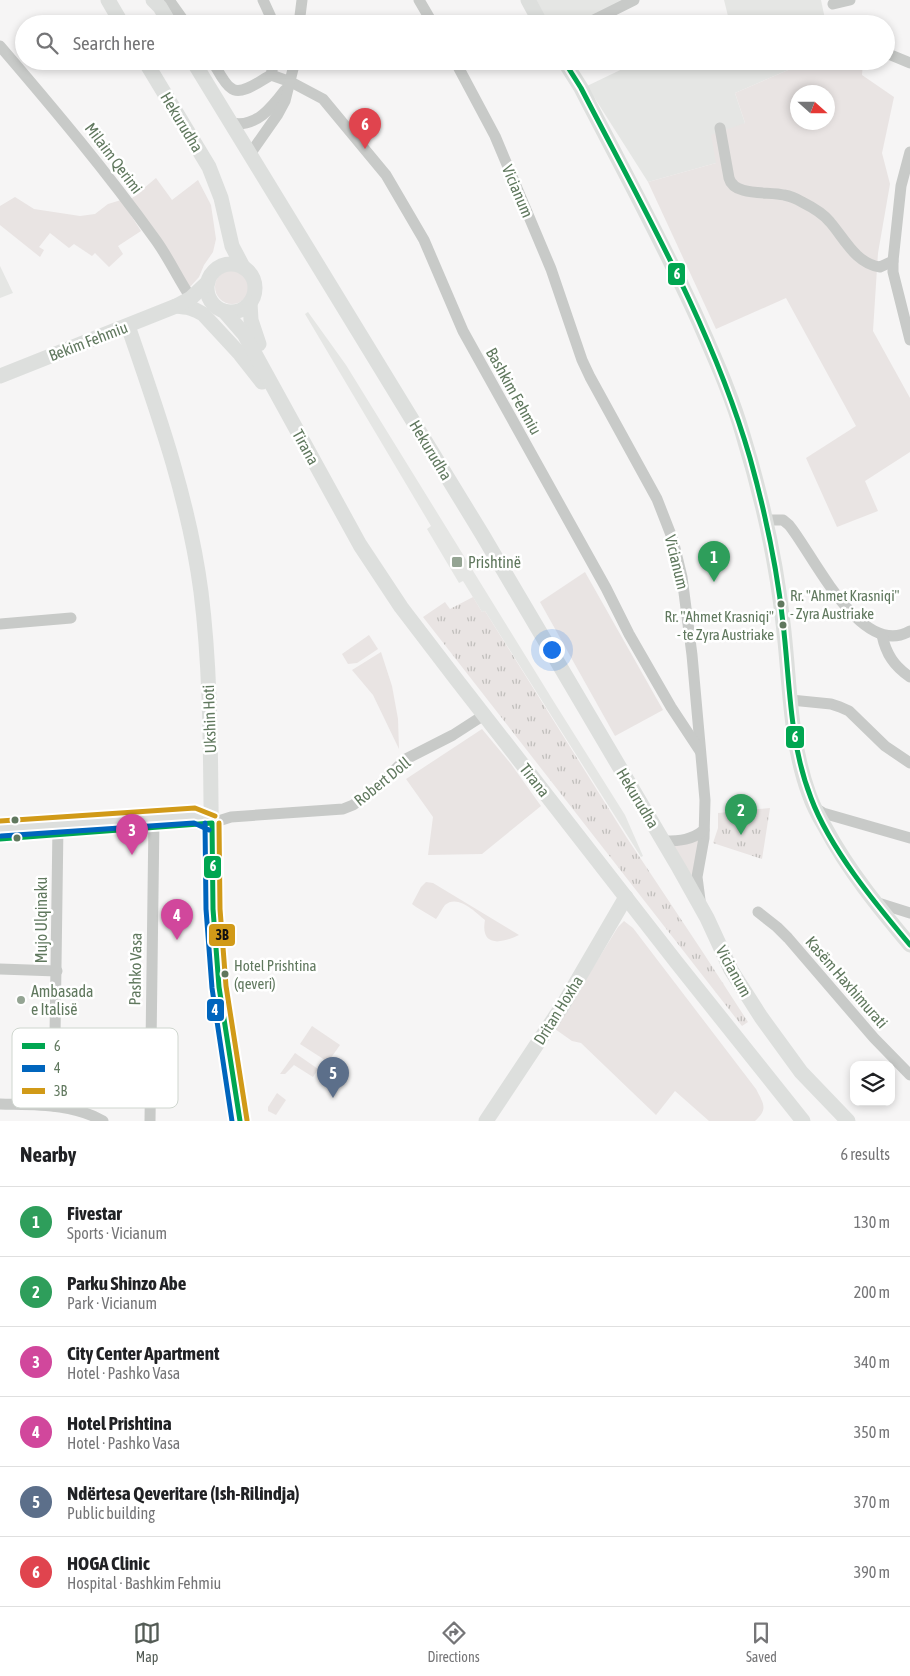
<!DOCTYPE html>
<html lang="en">
<head>
<meta charset="utf-8">
<style>
	:root { --surface:#fff; --page:#f6f6f6; --text:#202124; --muted:#757577; --line:#e0e0e0; --accent:#545c56 }
	body { margin:0; font-family:"Asap Condensed",sans-serif; background:var(--page); color:var(--text) }
	.controls { position:absolute; right:15px; bottom:15px; display:grid; overflow:hidden; border-radius:10px; box-shadow:0 2px 8px #0003 }
	.controls button { width:45px; height:45px; display:grid; place-items:center; padding:0; border:0; border-bottom:1px solid var(--line); background:var(--surface); color:var(--text); font:25px sans-serif }
	.compass { position:absolute; left:790px; top:85px; width:45px; height:45px; border-radius:50%; background:var(--surface); box-shadow:0 2px 8px #0003; rotate:111deg }
	.you { position:absolute; left:551px; top:649px; width:18px; height:18px; margin:-12px; border:4px solid #fff; border-radius:50%; background:#1a73e8; box-shadow:0 0 0 8px #1a73e833 }
	.badge { display:grid; place-items:center; width:32px; height:32px; border-radius:50%; background:var(--accent); color:#fff; font-size:16px; font-weight:700 }
	.pin { position:absolute; translate:-50% -41px; filter:drop-shadow(0 1px 2px #0008) }
	.pin::after { content:''; position:absolute; top:26px; width:18px; height:15px; background:inherit; clip-path:polygon(0 0,100% 0,50% 100%) }
	.list { margin:0; padding:0; list-style:none }
	h2 { display:flex; justify-content:space-between; align-items:center; height:65px; margin:0; padding:0 20px; font-size:21px }
	h2 small { font-size:16px; font-weight:400; color:var(--muted) }
	.list li { display:grid; grid-template-columns:32px 1fr auto; gap:15px; align-items:center; box-sizing:border-box; height:70px; padding:0 20px; border-top:1px solid var(--line) }
	.list b { display:block; font-size:19px; white-space:nowrap }
	.list p { margin:0; font-size:16px; white-space:nowrap; color:var(--muted) }
	.list em { font-size:16px; font-style:normal; color:var(--muted) }
	.icon { flex:none; width:28px; height:28px; fill:none; stroke:currentColor; stroke-width:2; stroke-linecap:round; stroke-linejoin:round }
	.map { position:relative; flex:none; width:910px; height:1121px; overflow:hidden }
	.search { position:absolute; background:var(--surface); box-shadow:0 2px 8px #0003; left:15px; right:15px; top:15px; height:55px; display:flex; align-items:center; gap:12px; box-sizing:border-box; padding:0 18px; border-radius:28px; color:var(--muted); font-size:19px }
	.sheet { height:485px; background:var(--surface) }
	nav { display:flex; justify-content:space-around; align-items:center; box-sizing:border-box; height:70px; border-top:1px solid var(--line); background:var(--surface); font-size:14px; color:var(--muted) }
	nav a { display:grid; justify-items:center; gap:2px }
	nav .on { color:var(--accent) }
	.map>svg:first-child { display:block }
</style>
</head>
<body>
<div class="map">
<svg width="910" height="1121" viewBox="0 0 910 1121">
	<defs>
		<pattern id="park-tufts" width="24" height="20" patternUnits="userSpaceOnUse" patternTransform="scale(1.25)"><rect width="24" height="20" fill="#e9e4e3"/><path d="M3 7l-1-3M5 7V3M7 7l1-3M15 17l-1-3M17 17v-4M19 17l1-3" fill="none" stroke="#c0bebb"/></pattern>
	</defs>
	<rect width="100%" height="100%" fill="#f6f5f5"/>
	<g fill="#e5e6e4">
		<path d="M528 0H626L580 24H541Z"/>
		<path d="M724 0H821L826 24H730Z"/>
		<path d="M639 61H809L735 93 745 123 716 163 648 182 587 86Z"/>
		<path d="M0 266 13 293 0 298Z"/>
		<path d="M308 312 346 365 554 702 625 815 643 856 641 857 485 611 482 612 463 581 459 583 427 529 431 526 305 314Z"/>
	</g>
	<g fill="#e9e4e3" fill-rule="evenodd">
		<path d="M809 61H863L862 75 894 97 882 153 890 184 878 253 873 331 910 398V452L865 481 878 511 837 527 806 458 856 426 786 298 716 329 648 182 716 163 711 135 745 123 735 93ZM798 92H828V122H798Z"/>
		<path d="M156 178 172 200 198 180 211 205 216 239 213 252 204 265 199 277 189 288 131 199Z"/>
		<path d="M15 197 34 209 80 216 95 214 108 204 121 200 141 231 118 246 123 254 109 267 95 253 92 256 74 244 69 248 50 233 39 247 44 250 40 257 0 225V206Z"/>
		<circle cx="232" cy="287" r="17"/>
		<path d="M585 572 663 710 615 736 540 602Z"/>
		<path d="M369 635 378 649 357 663 348 664 342 654Z"/>
		<path d="M381 652 392 686 398 719 399 749 373 695 352 670Z"/>
		<path d="M482 729 511 764 541 806 482 854 428 855 433 817 406 779Z"/>
		<path d="M699 840 693 888 673 844Z"/>
		<path d="M426 882 433 883 519 935C501 944 480 947 485 920 475 912 458 894 445 905 442 909 439 915 436 919L416 907 412 904 421 887Z"/>
		<path d="M624 921 633 928 756 1089C763 1103 769 1109 755 1121H709L675 1091 656 1115 581 1043 572 1041 555 1029 618 927Z"/>
		<path d="M312 1026 340 1045 328 1062 300 1044Z"/>
		<path d="M295 1053 318 1069 313 1077 294 1065 285 1074H280Z"/>
		<path d="M277 1093 286 1100 276 1115 268 1111V1107Z"/>
	</g>
	<g fill="url(#park-tufts)">
		<path d="M473 597 482 612 485 611 627 838 704 954 748 1022 742 1026 423 617 445 602 450 609Z"/>
		<path d="M770 808 762 859 713 843 718 828V813Z"/>
	</g>
	<g fill="none" stroke-linecap="round" stroke-linejoin="round">
		<g stroke="#c8cac8" stroke-width="11">
			<path d="M169 0 186 24"/>
			<path d="M263 0 274 24"/>
			<path d="M419 0 433 24"/>
			<path d="M833 4 850 0"/>
			<path d="M299 24 302 0"/>
			<path d="M586 24 634 0"/>
			<path d="M0 46C54 109 107 172 155 239 169 258 178 279 191 298"/>
			<path d="M886 53 910 63"/>
			<path d="M212 61C217 68 224 84 231 88 241 97 261 80 271 75L274 61"/>
			<path d="M455 61 495 136 551 269 582 360 590 377 657 499 673 540 682 577 692 655 705 800 704 838 697 877 700 900"/>
			<path d="M271 75 291 82 323 99 386 175 424 240 463 331 606 588 629 634 671 707 700 751"/>
			<path d="M232 123C256 128 272 107 285 90"/>
			<path d="M720 128 729 178C734 197 769 191 784 195 790 196 797 199 802 202 812 207 823 213 830 222 844 238 856 264 880 267L893 261"/>
			<path d="M910 152 901 186 893 261V272L910 340"/>
			<path d="M250 154 278 114 285 101 295 61"/>
			<path d="M766 520H783L789 525C813 554 861 660 910 631"/>
			<path d="M0 624 71 618"/>
			<path d="M882 635C886 654 894 666 910 677"/>
			<path d="M791 700 831 704 840 707 849 711 885 746 910 763"/>
			<path d="M815 808 823 813 910 838"/>
			<path d="M212 823 231 817 343 809 353 805 372 792 406 759 453 735 484 715"/>
			<path d="M664 841C680 841 692 840 704 830"/>
			<path d="M875 902 910 913"/>
			<path d="M758 912 777 927 788 938 874 1038 910 1075"/>
			<path d="M0 969 57 971"/>
			<path d="M0 1104C35 1105 72 1103 103 1121"/>
			<path d="M54 1106 58 825"/>
			<path d="M150 1121 154 818"/>
		</g>
		<g stroke="#dddfdd" stroke-width="15">
			<path d="M108 0 122 24"/>
			<path d="M153 0 160 7 170 24"/>
			<path d="M528 0 541 24"/>
			<path d="M145 61 209 167 221 198 232 246 243 267"/>
			<path d="M193 61 482 534 679 868 707 918 731 970 761 1017 801 1072 848 1121"/>
			<path d="M564 61 581 88C621 166 663 242 699 322 715 359 732 396 743 435 762 497 776 559 783 623 790 679 789 740 809 794 813 806 819 817 825 827 848 870 879 908 910 945"/>
			<circle cx="231" cy="288" r="24"/>
			<path d="M250 303 251 320 259 344"/>
			<path d="M176 306C187 307 194 308 203 314L240 354 262 382"/>
			<path d="M224 311 244 334 360 545 401 607 456 679 677 963 803 1121"/>
			<path d="M128 326C158 413 189 500 201 592 214 696 209 803 213 908 216 979 227 1051 240 1121"/>
			<path d="M0 376 176 306 191 298 208 282"/>
			<path d="M0 829 196 815 212 823"/>
			<path d="M486 1121 563 1005 626 897"/>
		</g>
		<defs>
			<g id="bus-1">
				<path d="M564 61 581 88C643 208 712 327 750 458 765 512 777 567 783 623 790 682 789 742 811 798 830 849 875 903 910 945"/>
				<path d="M0 839 212 823 213 909 219 987 240 1121"/>
			</g>
			<g id="bus-2">
				<path d="M205 823 206 909 212 988 232 1121"/>
				<path d="M1 836 194 823 209 830"/>
			</g>
			<g id="bus-3">
				<path d="M0 821 195 808 215 816"/>
				<path d="M219 823 220 909 226 986 247 1120"/>
			</g>
		</defs>
		<use href="#bus-1" stroke="#fff" stroke-width="9"/>
		<use href="#bus-2" stroke="#fff" stroke-width="9"/>
		<use href="#bus-3" stroke="#fff" stroke-width="9"/>
		<use href="#bus-1" stroke="#00a651" stroke-width="5"/>
		<use href="#bus-2" stroke="#0065bd" stroke-width="5"/>
		<use href="#bus-3" stroke="#d19a18" stroke-width="5"/>
	</g>
	<g fill="#94a493" stroke="#fff" stroke-width="2">
		<rect x="451" y="556" width="12" height="12" rx="2.5"/>
		<circle cx="21" cy="1000" r="5"/>
	</g>
	<g fill="#60785e" stroke="#fff" stroke-width="2">
		<circle cx="781" cy="604" r="4.5"/>
		<circle cx="783" cy="625" r="4.5"/>
		<circle cx="15" cy="820" r="4.5"/>
		<circle cx="17" cy="838" r="4.5"/>
		<circle cx="225" cy="974" r="4.5"/>
	</g>
	<g text-anchor="middle" dominant-baseline="central" stroke-width="5" stroke-linejoin="round" paint-order="stroke">
		<g font-size="15" fill="#60785e" stroke="#fff" text-anchor="start">
			<text x="790" y="595">Rr. "Ahmet Krasniqi"<tspan x="790" dy="18">- Zyra Austriake</tspan></text>
			<text x="774" y="616" text-anchor="end">Rr. "Ahmet Krasniqi"<tspan x="774" dy="18">- te Zyra Austriake</tspan></text>
			<text x="234" y="965">Hotel Prishtina<tspan x="234" dy="18">(qeveri)</tspan></text>
		</g>
		<g font-size="16" fill="#60785e" stroke="#fff">
			<text transform="translate(182 122) rotate(59)">Hekurudha</text>
			<text transform="translate(114 158) rotate(53)">Milaim Qerimi</text>
			<text transform="translate(518 191) rotate(67)">Vicianum</text>
			<text transform="translate(88 341) rotate(-21)">Bekim Fehmiu</text>
			<text transform="translate(514 391) rotate(61)">Bashkim Fehmiu</text>
			<text transform="translate(306 447) rotate(61)">Tirana</text>
			<text transform="translate(431 450) rotate(59)">Hekurudha</text>
			<text transform="translate(677 562) rotate(76)">Vicianum</text>
			<text transform="translate(209 719) rotate(-92)">Ukshin Hoti</text>
			<text transform="translate(535 780) rotate(52)">Tirana</text>
			<text transform="translate(382 781) rotate(-39)">Robert Doll</text>
			<text transform="translate(638 798) rotate(59)">Hekurudha</text>
			<text transform="translate(41 920) rotate(-90)">Mujo Ulqinaku</text>
			<text transform="translate(135 969) rotate(-89)">Pashko Vasa</text>
			<text transform="translate(734 971) rotate(61)">Vicianum</text>
			<text transform="translate(847 982) rotate(49)">Kasëm Haxhimurati</text>
			<text transform="translate(558 1010) rotate(-58)">Dritan Hoxha</text>
		</g>
		<g font-size="16" fill="#60785e" stroke="#fff" text-anchor="start">
			<text x="468" y="562">Prishtinë</text>
			<text x="31" y="991">Ambasada<tspan x="31" dy="18">e Italisë</tspan></text>
		</g>
	</g>
	<rect x="12" y="1028" width="166" height="80" rx="8" fill="#fff" stroke="#cfd6cf" stroke-width="1"/>
	<rect x="22" y="1043" width="23" height="6" fill="#00a651"/>
	<rect x="22" y="1065" width="23" height="7" fill="#0065bd"/>
	<rect x="22" y="1088" width="23" height="6" fill="#d19a18"/>
	<g font-size="14" fill="#60785e">
		<text x="54" y="1051">6</text>
		<text x="54" y="1073">4</text>
		<text x="54" y="1096">3B</text>
	</g>
	<g stroke="#fff" stroke-width="2">
		<rect x="667" y="262" width="19" height="24" rx="5" fill="#00a651"/>
		<rect x="785" y="725" width="20" height="24" rx="5" fill="#00a651"/>
		<rect x="203" y="855" width="19" height="24" rx="5" fill="#00a651"/>
		<rect x="208" y="923" width="28" height="24" rx="5" fill="#d19a18"/>
		<rect x="206" y="998" width="19" height="24" rx="5" fill="#0065bd"/>
	</g>
	<g font-size="14" text-anchor="middle" font-weight="bold" fill="#fff">
		<text x="677" y="279">6</text>
		<text x="795" y="742">6</text>
		<text x="213" y="871">6</text>
		<text x="215" y="1015">4</text>
	</g>
	<g font-size="14" text-anchor="middle" font-weight="bold" fill="#111">
		<text x="222" y="940">3B</text>
	</g>
</svg>
<div class="controls">
<button><svg class="icon" aria-label="layers" viewBox="0 0 24 24"><path d="M12 4l9 5-9 5-9-5zM3 14l9 5 9-5"/></svg></button>
</div>
<svg class="compass" viewBox="-18 -18 36 36"><path d="M0-13l5 13h-10z" fill="#e53935"/><path d="M0 13l5-13h-10z" fill="#757577"/></svg>
<div class="you"></div>
<div class="pin badge" style="left:714px;top:582px;background:#2e9e5b">1</div>
<div class="pin badge" style="left:741px;top:835px;background:#2e9e5b">2</div>
<div class="pin badge" style="left:132px;top:855px;background:#d1479c">3</div>
<div class="pin badge" style="left:177px;top:940px;background:#d1479c">4</div>
<div class="pin badge" style="left:333px;top:1098px;background:#5c6f8a">5</div>
<div class="pin badge" style="left:365px;top:149px;background:#e0444e">6</div>
<div class="search"><svg class="icon" aria-label="search" viewBox="0 0 24 24"><circle cx="10" cy="10" r="6"/><path d="M15 15l6 6"/></svg>Search here</div>
</div>
<section class="sheet">
<h2>Nearby<small>6 results</small></h2>
<ul class="list">
<li><span class="badge" style="background:#2e9e5b">1</span><div><b>Fivestar</b><p>Sports · Vicianum</p></div><em>130 m</em></li>
<li><span class="badge" style="background:#2e9e5b">2</span><div><b>Parku Shinzo Abe</b><p>Park · Vicianum</p></div><em>200 m</em></li>
<li><span class="badge" style="background:#d1479c">3</span><div><b>City Center Apartment</b><p>Hotel · Pashko Vasa</p></div><em>340 m</em></li>
<li><span class="badge" style="background:#d1479c">4</span><div><b>Hotel Prishtina</b><p>Hotel · Pashko Vasa</p></div><em>350 m</em></li>
<li><span class="badge" style="background:#5c6f8a">5</span><div><b>Ndërtesa Qeveritare (Ish-Rilindja)</b><p>Public building</p></div><em>370 m</em></li>
<li><span class="badge" style="background:#e0444e">6</span><div><b>HOGA Clinic</b><p>Hospital · Bashkim Fehmiu</p></div><em>390 m</em></li>
</ul>
</section>
<nav>
<a class="on"><svg class="icon" aria-label="map" viewBox="0 0 24 24"><path d="M3 6l6-2 6 2 6-2v14l-6 2-6-2-6 2zM9 4v14M15 6v14"/></svg>Map</a>
<a><svg class="icon" aria-label="directions" viewBox="0 0 24 24"><path d="M12 3l9 9-9 9-9-9zM9 14v-3h6M13 9l2 2-2 2"/></svg>Directions</a>
<a><svg class="icon" aria-label="saved" viewBox="0 0 24 24"><path d="M7 4h10v16l-5-4-5 4z"/></svg>Saved</a>
</nav>
</body>
</html>
